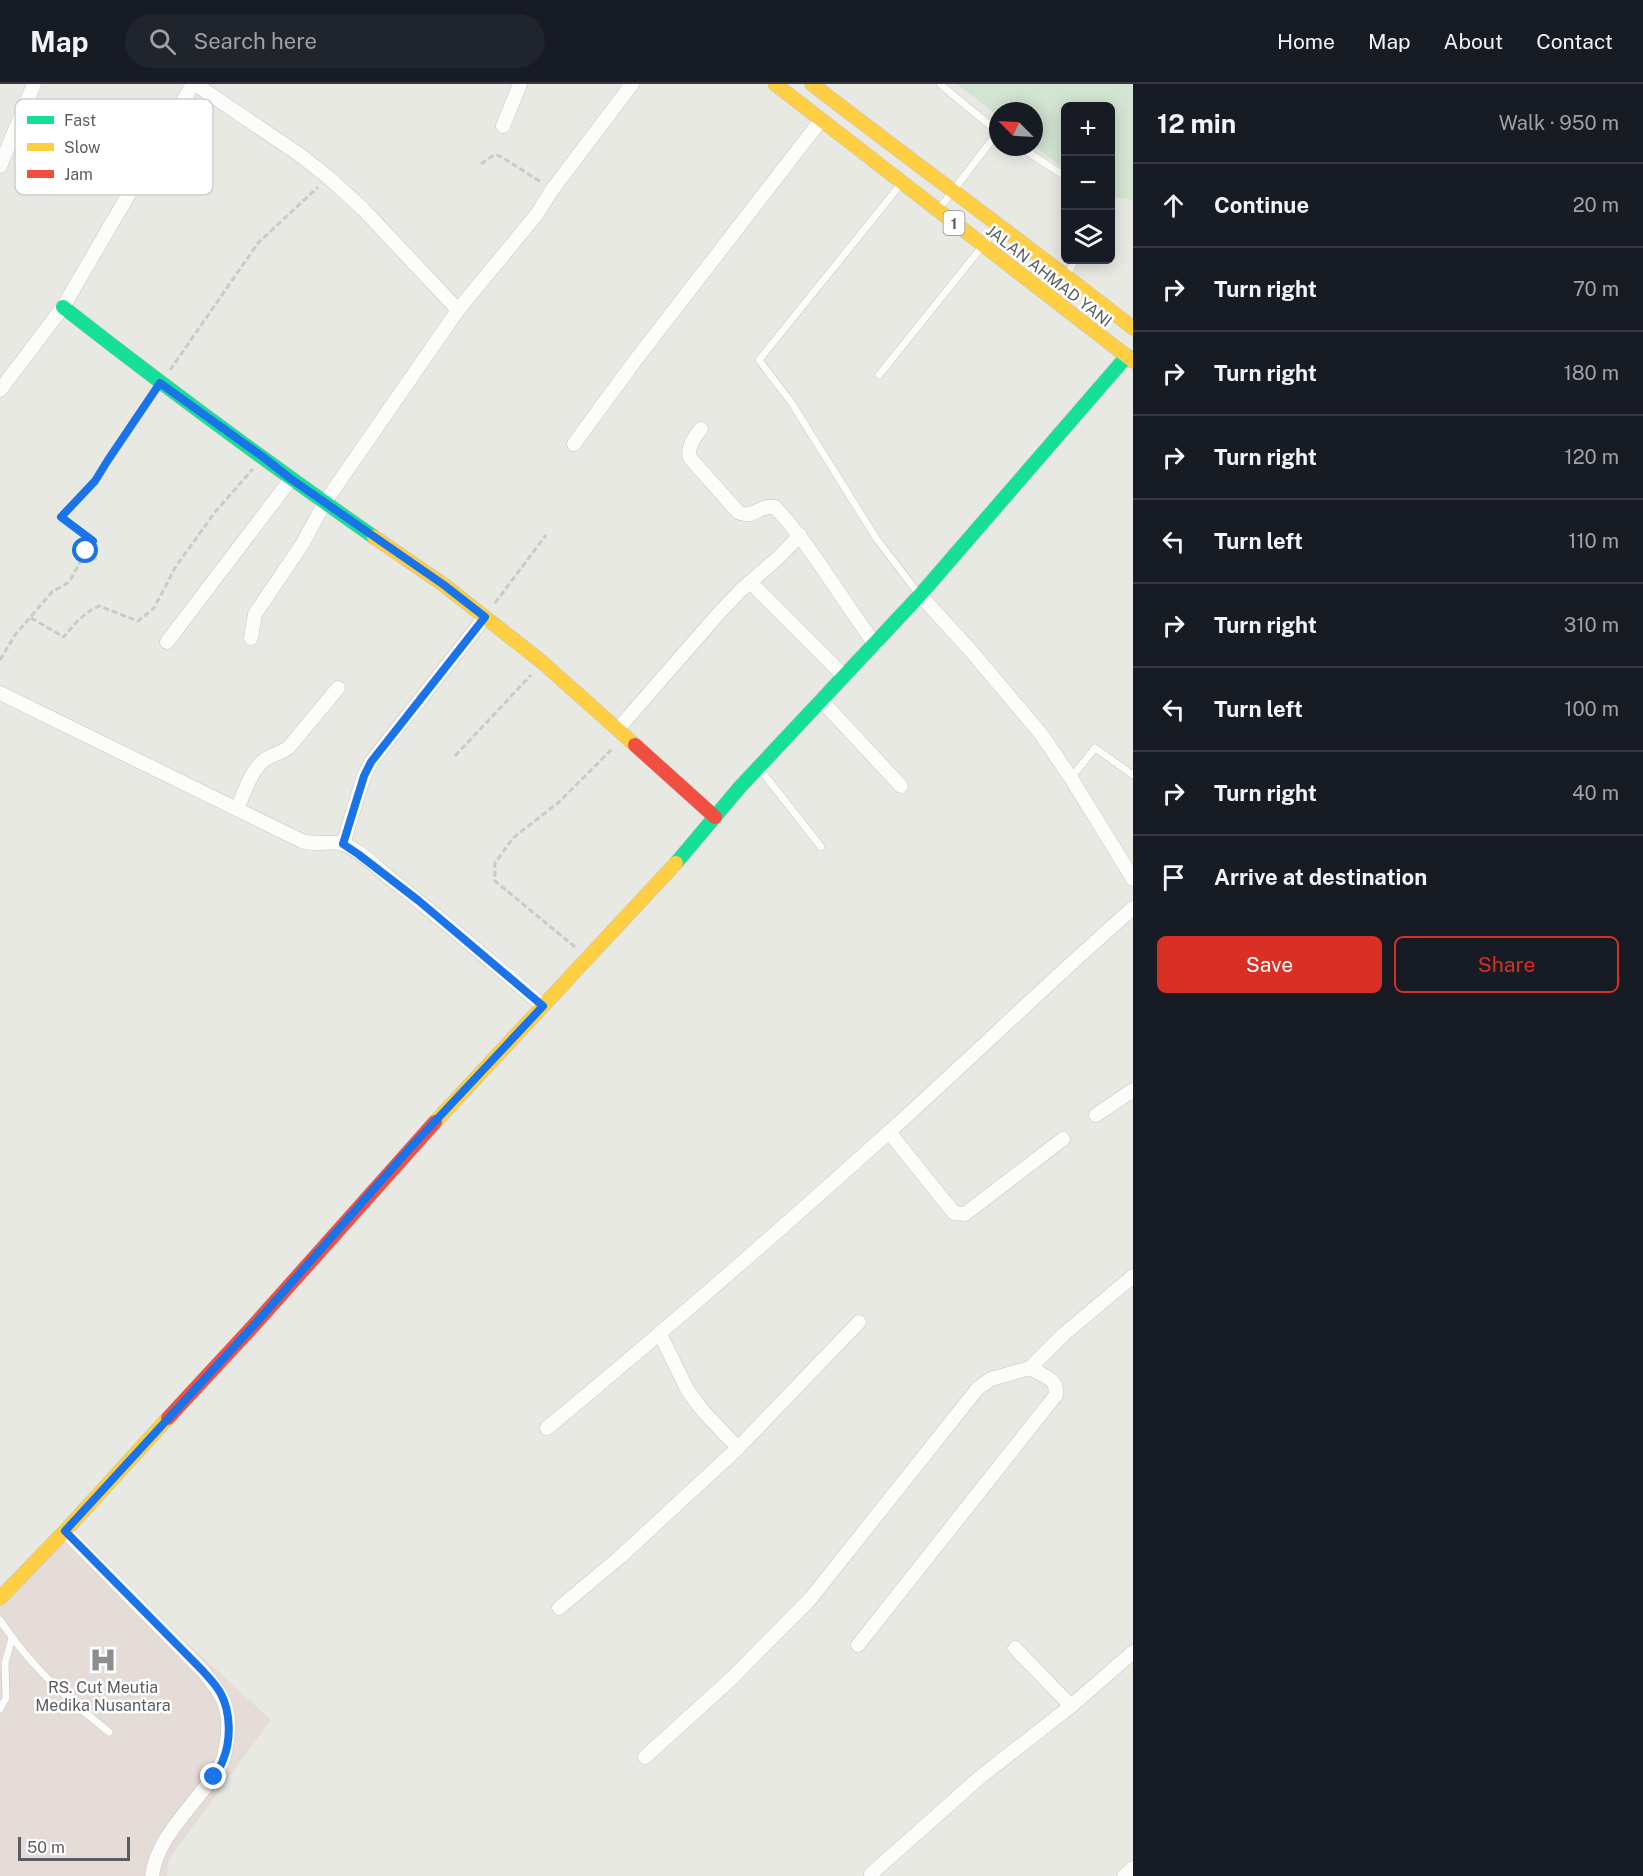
<!DOCTYPE html>
<html lang="en">
<head>
<meta charset="utf-8">
<style>
	:root { --surface:#171b24; --page:#20242c; --text:#f1f3f6; --muted:#9ea1a6; --line:#363941; --accent:#d93025 }
	body { margin:0; font-family:"Public Sans",sans-serif; background:var(--page); color:var(--text) }
	.controls { position:absolute; right:18px; top:18px; display:grid; overflow:hidden; border-radius:9px; box-shadow:0 3px 15px #0003 }
	.controls button { width:54px; height:54px; display:grid; place-items:center; padding:0; border:0; border-bottom:2px solid var(--line); background:var(--surface); color:var(--text); font:30px sans-serif }
	.compass { position:absolute; left:989px; top:18px; width:54px; height:54px; border-radius:50%; background:var(--surface); box-shadow:0 3px 15px #0003; rotate:294deg }
	.scale { position:absolute; left:18px; bottom:15px; width:112px; box-sizing:border-box; padding-left:6px; border:3px solid #5a5d61; border-top:0; font-size:16px; line-height:21px; white-space:nowrap; color:#5a5d61; -webkit-text-stroke:4px #fff; paint-order:stroke }
	.stop { position:absolute; width:18px; height:18px; margin:-14px; border:4px solid #1a73e8; border-radius:50%; background:#fff }
	.stop.end { background:#1a73e8; border-color:#fff; box-shadow:0 2px 6px #0008 }
	.list { margin:0; padding:0; list-style:none }
	h2 { display:flex; justify-content:space-between; align-items:center; height:78px; margin:0; padding:0 24px; font-size:26px }
	h2 small { font-size:20px; font-weight:400; color:var(--muted) }
	.list li { display:grid; grid-template-columns:39px 1fr auto; gap:18px; align-items:center; box-sizing:border-box; height:84px; padding:0 24px; border-top:2px solid var(--line) }
	.list b { display:block; font-size:22px; white-space:nowrap }
	.list em { font-size:20px; font-style:normal; color:var(--muted) }
	.actions { display:flex; gap:12px; padding:18px 24px }
	.actions a { flex:1; padding:14px 0; border:2px solid var(--accent); border-radius:9px; text-align:center; font-size:21px; color:var(--accent) }
	.actions .main { background:var(--accent); color:#fff }
	.icon { flex:none; width:33px; height:33px; fill:none; stroke:currentColor; stroke-width:2; stroke-linecap:round; stroke-linejoin:round }
	.map { position:relative; flex:none; width:1133px; height:1792px; overflow:hidden }
	header { display:flex; align-items:center; gap:36px; box-sizing:border-box; height:84px; padding:0 30px; background:var(--surface); border-bottom:2px solid var(--line) }
	header strong { font-size:28px }
	nav { display:flex; gap:33px; margin-inline-start:auto; font-size:21px }
	.search { width:420px; height:54px; background:var(--page); display:flex; align-items:center; gap:15px; box-sizing:border-box; padding:0 21px; border-radius:33px; color:var(--muted); font-size:22px }
	main { display:flex }
	aside { flex:1; background:var(--surface) }
	.map>svg:first-child { display:block }
</style>
</head>
<body>
<header>
<strong>Map</strong>
<div class="search"><svg class="icon" aria-label="search" viewBox="0 0 24 24"><circle cx="10" cy="10" r="6"/><path d="M15 15l6 6"/></svg>Search here</div>
<nav><a>Home</a><a>Map</a><a>About</a><a>Contact</a></nav>
</header>
<main>
<div class="map">
<svg width="1133" height="1792" viewBox="0 0 1133 1792">
	<rect width="100%" height="100%" fill="#e9e9e4"/>
	<path fill="#e5dbd7" d="M65 1447 271 1636 169 1775 167 1792H0V1517Z"/>
	<path fill="#d3e4d2" d="M957 0H1133V116L1111 113 1110 22H1066L1065 86 1034 61V27H998V32Z"/>
	<g fill="none" stroke-linecap="round" stroke-linejoin="round">
		<defs>
			<g id="lane">
				<path d="M940 0 998 48"/>
				<path d="M1020 63 1066 93"/>
				<path d="M901 100 759 276 791 318 876 454 918 509"/>
				<path d="M939 125 998 48"/>
				<path d="M1068 189 1075 176"/>
				<path d="M879 291 997 144"/>
				<path d="M760 685 821 763"/>
				<path d="M1071 694 1095 664 1133 691"/>
				<path d="M0 1536C11 1552 22 1567 35 1581 57 1606 83 1627 109 1648"/>
				<path d="M0 1625 6 1614 5 1579 12 1554"/>
			</g>
			<g id="street">
				<path d="M195 0 300 71 328 93 363 125 458 226"/>
				<path d="M503 42 520 0"/>
				<path d="M0 82 34 0"/>
				<path d="M0 306 63 223 193 0"/>
				<path d="M701 345C694 354 687 362 690 374L738 428C752 436 761 420 775 423 813 464 841 515 875 560"/>
				<path d="M574 360 634 278 821 36"/>
				<path d="M750 498 844 592"/>
				<path d="M920 511 971 567 1041 650 1071 694 1133 795"/>
				<path d="M251 554 255 530 303 459 325 418 458 226 537 130 552 106 632 0"/>
				<path d="M167 558 291 395"/>
				<path d="M0 609 302 757C317 762 330 756 343 760 360 766 377 784 391 795 443 836 493 879 543 922"/>
				<path d="M821 616 901 702"/>
				<path d="M618 645 719 529 741 506 778 474 800 451"/>
				<path d="M237 725C244 710 250 688 263 677 269 671 281 670 289 663L338 604"/>
				<path d="M343 760 364 692 371 678 485 533"/>
				<path d="M1096 1031 1133 1006"/>
				<path d="M889 1048 954 1129 965 1130 1063 1055"/>
				<path d="M660 1250 688 1307 703 1327 738 1364"/>
				<path d="M547 1344C663 1248 777 1149 889 1048 971 974 1050 897 1133 824"/>
				<path d="M65 1447 203 1587C220 1608 230 1620 228 1649 227 1657 226 1667 223 1676 219 1687 210 1697 203 1706 183 1732 156 1759 152 1792"/>
				<path d="M559 1524 620 1473 738 1364 859 1238"/>
				<path d="M858 1561 1056 1311C1059 1295 1042 1291 1030 1284"/>
				<path d="M1015 1564 1071 1622"/>
				<path d="M645 1673 731 1595 811 1514 978 1304 991 1295 1030 1284 1064 1250 1133 1192"/>
				<path d="M871 1790 979 1694 1071 1622 1133 1568"/>
				<path d="M1124 1792 1133 1784"/>
			</g>
			<g id="fast">
				<path d="M63 223C165 303 268 379 374 453"/>
				<path d="M676 779 740 703 920 511 1127 272"/>
			</g>
			<g id="slow">
				<path d="M775 0 1133 277"/>
				<path d="M812 0C918 82 1027 161 1133 244"/>
				<path d="M374 453 444 501 542 578 635 661"/>
				<path d="M435 1038 676 779"/>
				<path d="M0 1514 65 1447 168 1334"/>
			</g>
			<g id="jam">
				<path d="M635 661 715 733"/>
				<path d="M168 1334 255 1240 435 1038"/>
			</g>
		</defs>
		<use href="#lane" stroke="#c5c5c5" stroke-width="8"/>
		<use href="#street" stroke="#c5c5c5" stroke-width="15"/>
		<use href="#fast" stroke="#c4c5c5" stroke-width="15"/>
		<use href="#slow" stroke="#c4c5c5" stroke-width="15"/>
		<use href="#jam" stroke="#c4c5c5" stroke-width="15"/>
		<g stroke="#c7cbc9" stroke-width="3" stroke-dasharray="6 3" stroke-linecap="butt">
			<path d="M481 80 494 71 500 72 541 98"/>
			<path d="M170 286 258 159 318 103"/>
			<path d="M495 519 546 451"/>
			<path d="M31 534 64 553C74 540 84 529 99 522L138 537 154 524 176 482 216 427 253 385"/>
			<path d="M0 576 15 551 52 508 69 498 92 457 61 433 95 397 108 376 151 314"/>
			<path d="M455 672 531 591"/>
			<path d="M575 863 495 797V779L513 754 559 718 613 664"/>
		</g>
		<use href="#lane" stroke="#fcfcfb" stroke-width="7"/>
		<use href="#street" stroke="#fcfcfb" stroke-width="14"/>
		<use href="#fast" stroke="#16e098" stroke-width="14"/>
		<use href="#slow" stroke="#ffcf43" stroke-width="14"/>
		<use href="#jam" stroke="#f24e42" stroke-width="14"/>
	</g>
	<g fill="none" stroke-linecap="round" stroke-linejoin="round">
		<path stroke="#1a73e8" stroke-width="8" d="M86 467 93 457 61 433 95 397 108 376 160 299 263 373 291 395 444 501 485 533 371 678 364 692 343 760 358 770 419 817 543 922 410 1064 255 1240 65 1447 203 1587C209 1594 217 1602 221 1610 231 1629 231 1657 223 1676 221 1682 217 1688 214 1693"/>
	</g>
	<defs>
		<symbol id="hospital-bare" viewBox="-9 -9 18 18"><path d="M-5-5h3v3.5h4V-5h3V5h-3V1.5h-4V5h-3Z" fill="#8c8e8f" stroke="#fff" stroke-width="2.5" paint-order="stroke"/></symbol>
	</defs>
	<g fill-rule="evenodd">
		<use href="#hospital-bare" x="84" y="1557" width="38" height="38"/>
	</g>
	<g text-anchor="middle" dominant-baseline="central" stroke-width="5" stroke-linejoin="round" paint-order="stroke">
		<rect fill="#fff" stroke="#8c8e90" stroke-width="1.5" x="943.5" y="127" width="21" height="24" rx="4.5"/>
		<g font-size="15" font-weight="bold" fill="#5a5d61">
			<text x="954" y="139">1</text>
		</g>
		<g font-size="16" fill="#5a5d61" stroke="#fff">
			<text transform="translate(1049 192) rotate(38)">JALAN AHMAD YANI</text>
		</g>
		<g font-size="16" fill="#5a5d61" stroke="#fff">
			<text x="103" y="1603">RS. Cut Meutia<tspan x="103" dy="18">Medika Nusantara</tspan></text>
		</g>
	</g>
	<rect x="15" y="15" width="198" height="96" rx="9" fill="#fff" stroke="#ceced0" stroke-width="1.5"/>
	<rect x="27" y="32" width="27" height="8" fill="#16e098"/>
	<rect x="27" y="59" width="27" height="8" fill="#ffcf43"/>
	<rect x="27" y="86" width="27" height="8" fill="#f24e42"/>
	<g font-size="16" fill="#5a5d61">
		<text x="64" y="42">Fast</text>
		<text x="64" y="69">Slow</text>
		<text x="64" y="96">Jam</text>
	</g>
</svg>
<div class="controls">
<button>+</button>
<button>−</button>
<button><svg class="icon" aria-label="layers" viewBox="0 0 24 24"><path d="M12 4l9 5-9 5-9-5zM3 14l9 5 9-5"/></svg></button>
</div>
<svg class="compass" viewBox="-18 -18 36 36"><path d="M0-13l5 13h-10z" fill="#e53935"/><path d="M0 13l5-13h-10z" fill="#9ea1a6"/></svg>
<div class="scale">50 m</div>
<div class="stop" style="left:86px;top:467px"></div>
<div class="stop end" style="left:214px;top:1693px"></div>
</div>
<aside>
<h2>12 min<small>Walk · 950 m</small></h2>
<ul class="list">
<li><svg class="icon" aria-label="ahead" viewBox="0 0 24 24"><path d="M12 20V5M6 11l6-6 6 6"/></svg><div><b>Continue</b></div><em>20 m</em></li>
<li><svg class="icon" aria-label="right" viewBox="0 0 24 24"><path d="M7 20v-9h11M14 6l5 5-5 5"/></svg><div><b>Turn right</b></div><em>70 m</em></li>
<li><svg class="icon" aria-label="right" viewBox="0 0 24 24"><path d="M7 20v-9h11M14 6l5 5-5 5"/></svg><div><b>Turn right</b></div><em>180 m</em></li>
<li><svg class="icon" aria-label="right" viewBox="0 0 24 24"><path d="M7 20v-9h11M14 6l5 5-5 5"/></svg><div><b>Turn right</b></div><em>120 m</em></li>
<li><svg class="icon" aria-label="left" viewBox="0 0 24 24"><path d="M17 20v-9H6M10 6l-5 5 5 5"/></svg><div><b>Turn left</b></div><em>110 m</em></li>
<li><svg class="icon" aria-label="right" viewBox="0 0 24 24"><path d="M7 20v-9h11M14 6l5 5-5 5"/></svg><div><b>Turn right</b></div><em>310 m</em></li>
<li><svg class="icon" aria-label="left" viewBox="0 0 24 24"><path d="M17 20v-9H6M10 6l-5 5 5 5"/></svg><div><b>Turn left</b></div><em>100 m</em></li>
<li><svg class="icon" aria-label="right" viewBox="0 0 24 24"><path d="M7 20v-9h11M14 6l5 5-5 5"/></svg><div><b>Turn right</b></div><em>40 m</em></li>
<li><svg class="icon" aria-label="arrive" viewBox="0 0 24 24"><path d="M6 21V4h12l-3 4 3 4H6"/></svg><div><b>Arrive at destination</b></div></li>
</ul>
<div class="actions"><a class="main">Save</a><a>Share</a></div>
</aside>
</main>
</body>
</html>
